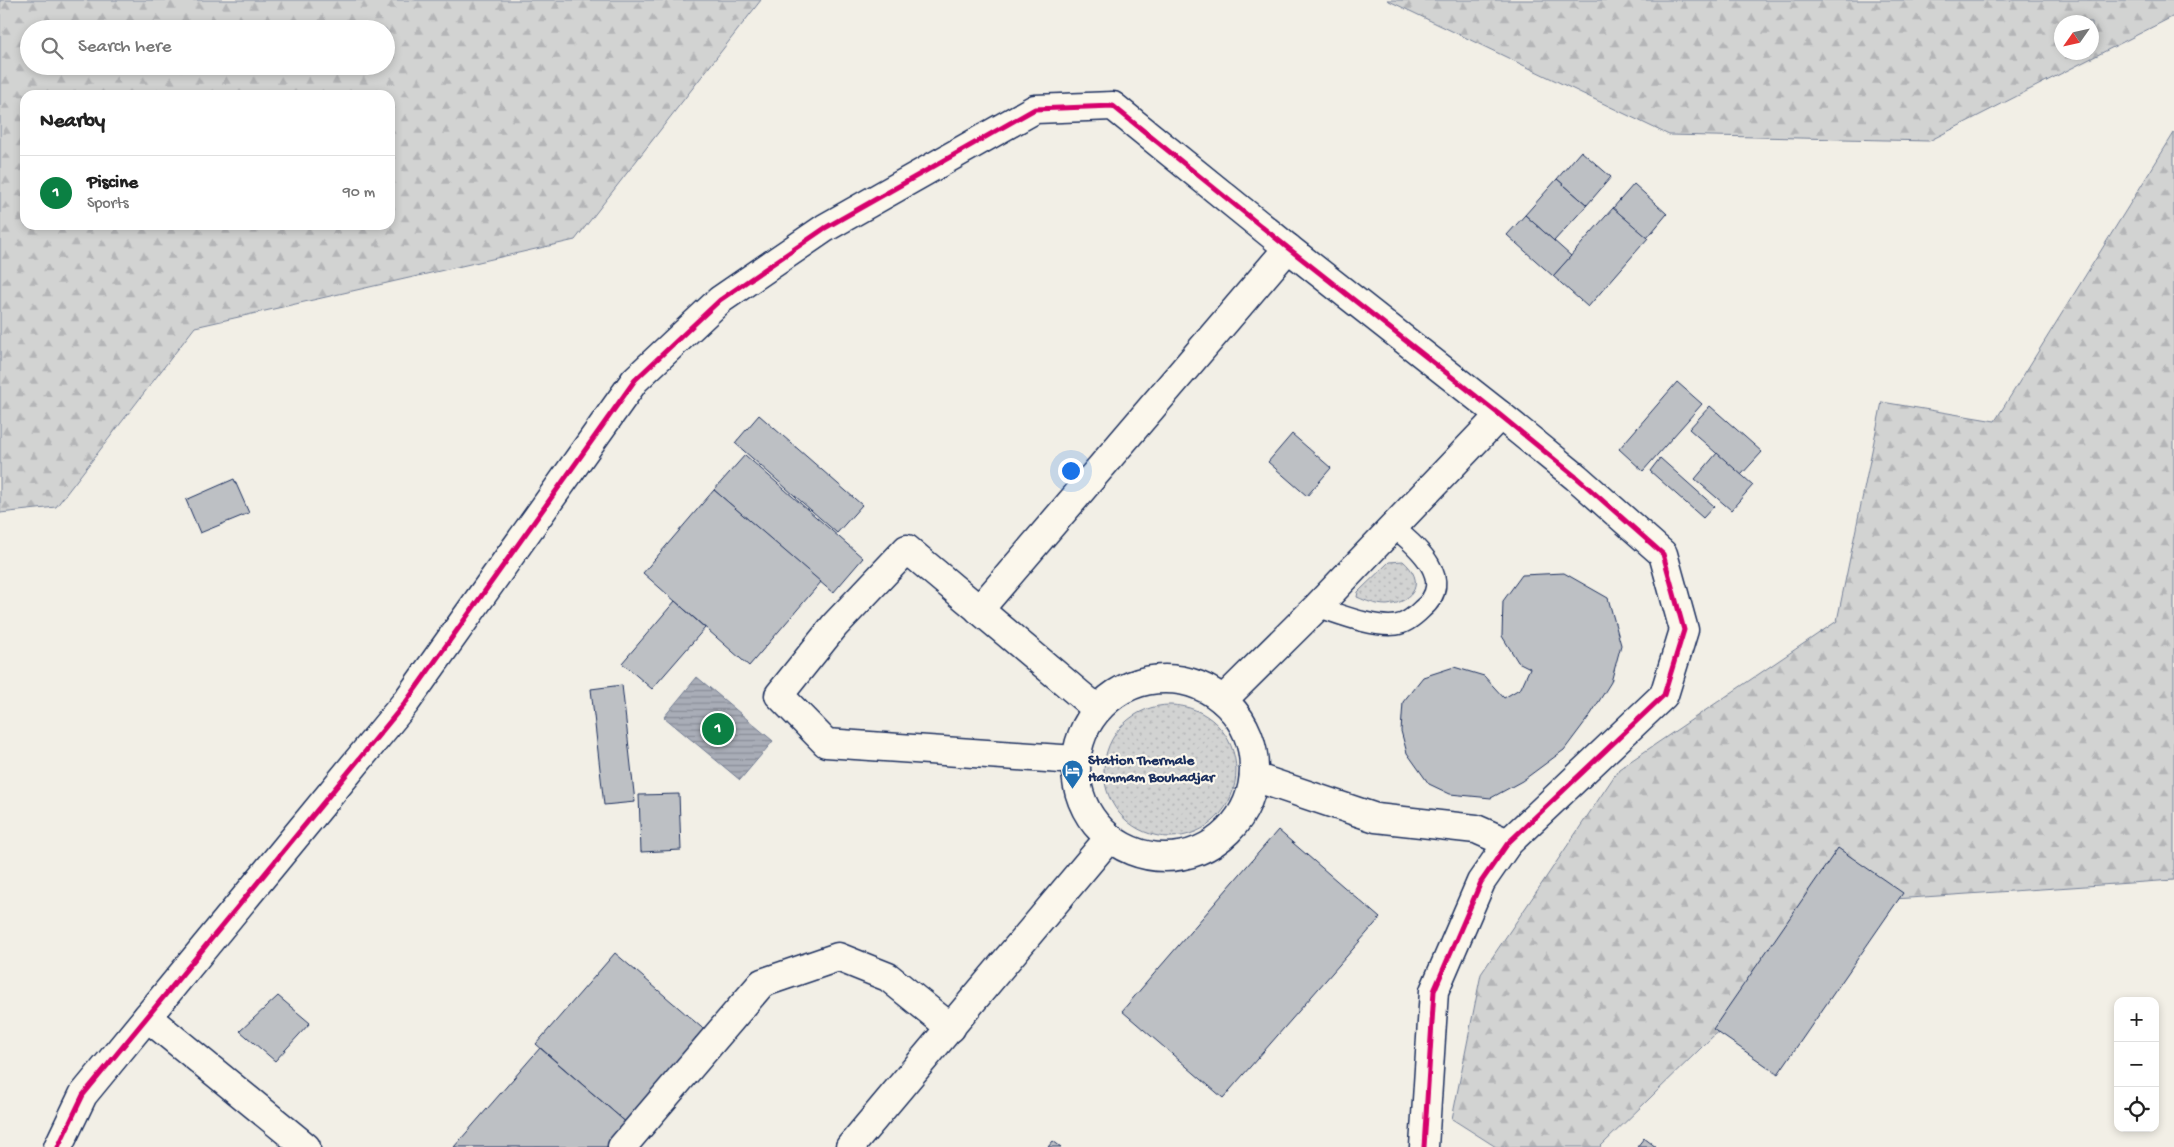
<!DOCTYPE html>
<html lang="en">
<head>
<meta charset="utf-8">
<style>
	:root { --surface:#fff; --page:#f6f6f6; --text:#222; --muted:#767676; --line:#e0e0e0; --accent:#0b8043 }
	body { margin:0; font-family:"Gochi Hand",sans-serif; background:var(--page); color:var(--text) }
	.controls { position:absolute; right:15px; bottom:15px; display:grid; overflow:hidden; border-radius:10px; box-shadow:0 2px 8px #0003 }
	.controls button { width:45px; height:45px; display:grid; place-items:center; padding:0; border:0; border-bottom:1px solid var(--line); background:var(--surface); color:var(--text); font:25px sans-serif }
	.compass { position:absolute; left:2054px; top:15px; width:45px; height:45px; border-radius:50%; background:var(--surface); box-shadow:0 2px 8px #0003; rotate:236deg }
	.you { position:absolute; left:1070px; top:470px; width:18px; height:18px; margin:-12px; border:4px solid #fff; border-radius:50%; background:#1a73e8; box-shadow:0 0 0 8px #1a73e833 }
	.badge { display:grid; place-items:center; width:32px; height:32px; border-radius:50%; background:var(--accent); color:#fff; font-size:16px; font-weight:700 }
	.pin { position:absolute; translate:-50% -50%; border:2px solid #fff; box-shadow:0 1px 5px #0006 }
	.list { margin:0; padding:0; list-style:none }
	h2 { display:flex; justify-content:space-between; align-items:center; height:65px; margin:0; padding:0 20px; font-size:21px }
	h2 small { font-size:16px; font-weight:400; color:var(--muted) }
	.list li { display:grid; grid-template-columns:32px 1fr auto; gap:15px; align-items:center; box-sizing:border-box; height:75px; padding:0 20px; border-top:1px solid var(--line) }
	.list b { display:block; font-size:19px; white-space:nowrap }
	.list p { margin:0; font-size:16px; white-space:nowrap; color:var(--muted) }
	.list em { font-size:16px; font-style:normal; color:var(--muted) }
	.icon { flex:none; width:28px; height:28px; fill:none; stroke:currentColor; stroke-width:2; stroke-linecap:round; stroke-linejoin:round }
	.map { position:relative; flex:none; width:2174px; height:1147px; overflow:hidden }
	.search { position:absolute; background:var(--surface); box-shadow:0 2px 8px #0003; left:20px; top:20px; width:375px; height:55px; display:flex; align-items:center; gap:12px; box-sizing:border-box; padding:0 18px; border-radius:28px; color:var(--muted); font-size:19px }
	.panel { position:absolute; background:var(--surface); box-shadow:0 2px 8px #0003; left:20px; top:90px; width:375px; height:140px; border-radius:15px }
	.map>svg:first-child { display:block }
</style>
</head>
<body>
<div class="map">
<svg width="2174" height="1147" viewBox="0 0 2174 1147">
	<defs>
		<pattern id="grass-dots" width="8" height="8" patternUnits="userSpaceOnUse" patternTransform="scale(1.25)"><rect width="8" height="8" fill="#d2d3d2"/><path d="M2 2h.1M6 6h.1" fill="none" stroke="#b4b5b7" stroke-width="1.8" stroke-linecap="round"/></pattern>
		<pattern id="forest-firs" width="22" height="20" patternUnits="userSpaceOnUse" patternTransform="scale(1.25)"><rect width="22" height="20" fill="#d2d3d2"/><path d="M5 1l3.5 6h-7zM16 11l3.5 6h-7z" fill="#b4b5b7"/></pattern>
		<pattern id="water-rules" width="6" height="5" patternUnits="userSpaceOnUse" patternTransform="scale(1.25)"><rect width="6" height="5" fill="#a9adb7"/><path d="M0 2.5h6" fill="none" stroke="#898d98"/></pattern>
	</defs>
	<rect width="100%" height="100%" fill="#f2efe6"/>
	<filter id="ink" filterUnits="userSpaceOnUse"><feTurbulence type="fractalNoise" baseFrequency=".02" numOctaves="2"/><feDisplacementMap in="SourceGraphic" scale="10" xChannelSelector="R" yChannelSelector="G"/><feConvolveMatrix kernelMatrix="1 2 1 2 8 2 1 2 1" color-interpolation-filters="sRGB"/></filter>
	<g filter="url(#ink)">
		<g fill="url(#grass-dots)" stroke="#768198">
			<path d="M1403 561C1426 581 1415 602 1387 605 1376 605 1366 601 1357 597L1358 592 1389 562Z"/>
			<circle cx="1170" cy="771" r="66"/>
		</g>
		<g fill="url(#forest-firs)" stroke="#768198" fill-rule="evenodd">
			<path d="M0 0H761L575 240 195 327 56 507 0 513ZM29 29H386V66H29ZM25 95H390V225H25Z"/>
			<path d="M1387 0H2174V16L1929 141 1669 135ZM2062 22H2092V52H2062Z"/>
			<path d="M2174 133V880L1850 902 1600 1147H1496L1452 1119 1481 974 1619 769 1837 621 1882 402 1995 421Z"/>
		</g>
		<path fill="url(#water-rules)" stroke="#707b93" d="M697 677 773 741 740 780 664 717Z"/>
		<g fill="#bdc0c4" stroke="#1b2f5e">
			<path d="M1581 151 1611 177 1587 205 1557 179Z"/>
			<path d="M1557 179 1587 205 1554 241 1525 215Z"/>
			<path d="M1634 184 1667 214 1647 238 1613 208Z"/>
			<path d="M1613 208 1648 238 1588 307 1553 276Z"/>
			<path d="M1525 215 1571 256 1553 276 1507 235Z"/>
			<path d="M1677 382 1702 404 1643 471 1619 449Z"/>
			<path d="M1710 406 1762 452 1741 475 1689 429Z"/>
			<path d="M759 415 862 505 837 533 735 443Z"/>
			<path d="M1292 434 1331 468 1307 496 1268 462Z"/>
			<path d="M1717 453 1753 485 1731 510 1695 479Z"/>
			<path d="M745 455 863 558 833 593 714 490Z"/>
			<path d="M1660 458 1714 506 1703 518 1650 471Z"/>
			<path d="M234 479 249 513 200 533 186 500Z"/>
			<path d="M714 490 821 582 749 666 643 573Z"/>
			<path d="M1564 573 1608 598 1621 645 1611 682 1591 714 1564 750 1522 781 1491 798 1450 794 1429 784 1407 753 1401 731 1403 702 1423 677 1454 667 1484 676 1504 698 1521 688 1530 668 1518 662 1502 636 1503 601 1522 575Z"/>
			<path d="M675 601 705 628 652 689 622 663Z"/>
			<path d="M622 685 635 802 604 805 591 689Z"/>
			<path d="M679 794 681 850 641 852 639 795Z"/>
			<path d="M1278 830 1380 918 1223 1098 1122 1011Z"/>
			<path d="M1838 848 1903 893 1778 1074 1713 1029Z"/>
			<path d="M615 953 708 1033 629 1125 536 1044Z"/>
			<path d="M278 996 310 1023 275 1061 240 1031Z"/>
			<path d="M540 1048 629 1125 610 1147H454Z"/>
			<path d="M1644 1138 1656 1147H1637Z"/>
			<path d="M1053 1141 1061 1147H1048Z"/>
		</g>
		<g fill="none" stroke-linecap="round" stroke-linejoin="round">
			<defs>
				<path id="lane" d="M1317 607C1339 614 1373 628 1396 625 1405 624 1416 615 1422 609 1457 580 1417 546 1393 527"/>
				<g id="street">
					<path d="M979 610 1288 248"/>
					<circle cx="1165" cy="768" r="89"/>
					<path d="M1223 700 1317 607 1500 415"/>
					<path d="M1076 760 826 743 779 695 835 625 907 549 1097 709"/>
					<path d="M1254 777 1376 818 1476 829 1508 843"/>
					<path d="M147 1017 306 1147"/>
					<path d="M58 1147 83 1095 406 702 635 380 720 300 825 228 1035 109 1113 106 1288 248 1500 415 1576 477 1663 554 1684 630 1664 695 1508 843 1481 882 1434 991 1424 1147"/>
					<path d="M622 1147 762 983 838 957 888 977 951 1028"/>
					<path d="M850 1147 1109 838"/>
				</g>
			</defs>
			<use href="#lane" stroke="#1b2f5e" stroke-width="22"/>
			<use href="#street" stroke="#1b2f5e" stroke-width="31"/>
			<use href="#lane" stroke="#fbf7ec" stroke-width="19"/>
			<use href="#street" stroke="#fbf7ec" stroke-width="28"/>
			<defs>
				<path id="cycleway" d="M58 1147 83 1095 406 702 635 380 720 300 825 228 1035 109 1113 106 1288 248 1500 415 1576 477 1663 554 1684 630 1664 695 1508 843 1481 882 1434 991 1424 1147"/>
			</defs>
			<use href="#cycleway" stroke="#fbf7ec" stroke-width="8"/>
			<use href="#cycleway" stroke="#d6006c" stroke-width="5"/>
		</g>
	</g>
	<defs>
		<symbol id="hotel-pin" viewBox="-11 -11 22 30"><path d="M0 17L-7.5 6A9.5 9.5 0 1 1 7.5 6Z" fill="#1f6fb2" stroke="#fbf7ec"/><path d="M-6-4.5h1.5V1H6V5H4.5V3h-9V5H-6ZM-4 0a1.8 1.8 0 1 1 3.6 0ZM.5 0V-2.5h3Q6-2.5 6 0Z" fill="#fff"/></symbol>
	</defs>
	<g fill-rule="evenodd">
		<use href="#hotel-pin" x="1060" y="758" width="25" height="34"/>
	</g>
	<g text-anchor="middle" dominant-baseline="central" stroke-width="4.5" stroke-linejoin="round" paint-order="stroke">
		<g font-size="15" font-weight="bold" fill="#1b2f5e" stroke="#fbf7ec" text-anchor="start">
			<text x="1088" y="761">Station Thermale<tspan x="1088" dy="17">Hammam Bouhadjar</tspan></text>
		</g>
	</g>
</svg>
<div class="controls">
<button>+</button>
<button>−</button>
<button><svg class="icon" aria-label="locate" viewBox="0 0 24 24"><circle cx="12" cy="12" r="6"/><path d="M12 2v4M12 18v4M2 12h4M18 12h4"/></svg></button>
</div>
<svg class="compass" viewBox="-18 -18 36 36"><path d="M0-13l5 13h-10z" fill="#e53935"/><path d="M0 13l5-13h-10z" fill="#767676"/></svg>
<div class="you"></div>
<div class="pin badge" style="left:718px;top:729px">1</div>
<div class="search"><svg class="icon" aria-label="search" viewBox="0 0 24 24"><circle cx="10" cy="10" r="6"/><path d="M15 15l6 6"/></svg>Search here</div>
<section class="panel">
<h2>Nearby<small></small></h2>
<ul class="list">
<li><span class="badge">1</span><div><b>Piscine</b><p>Sports</p></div><em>90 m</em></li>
</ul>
</section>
</div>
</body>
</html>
